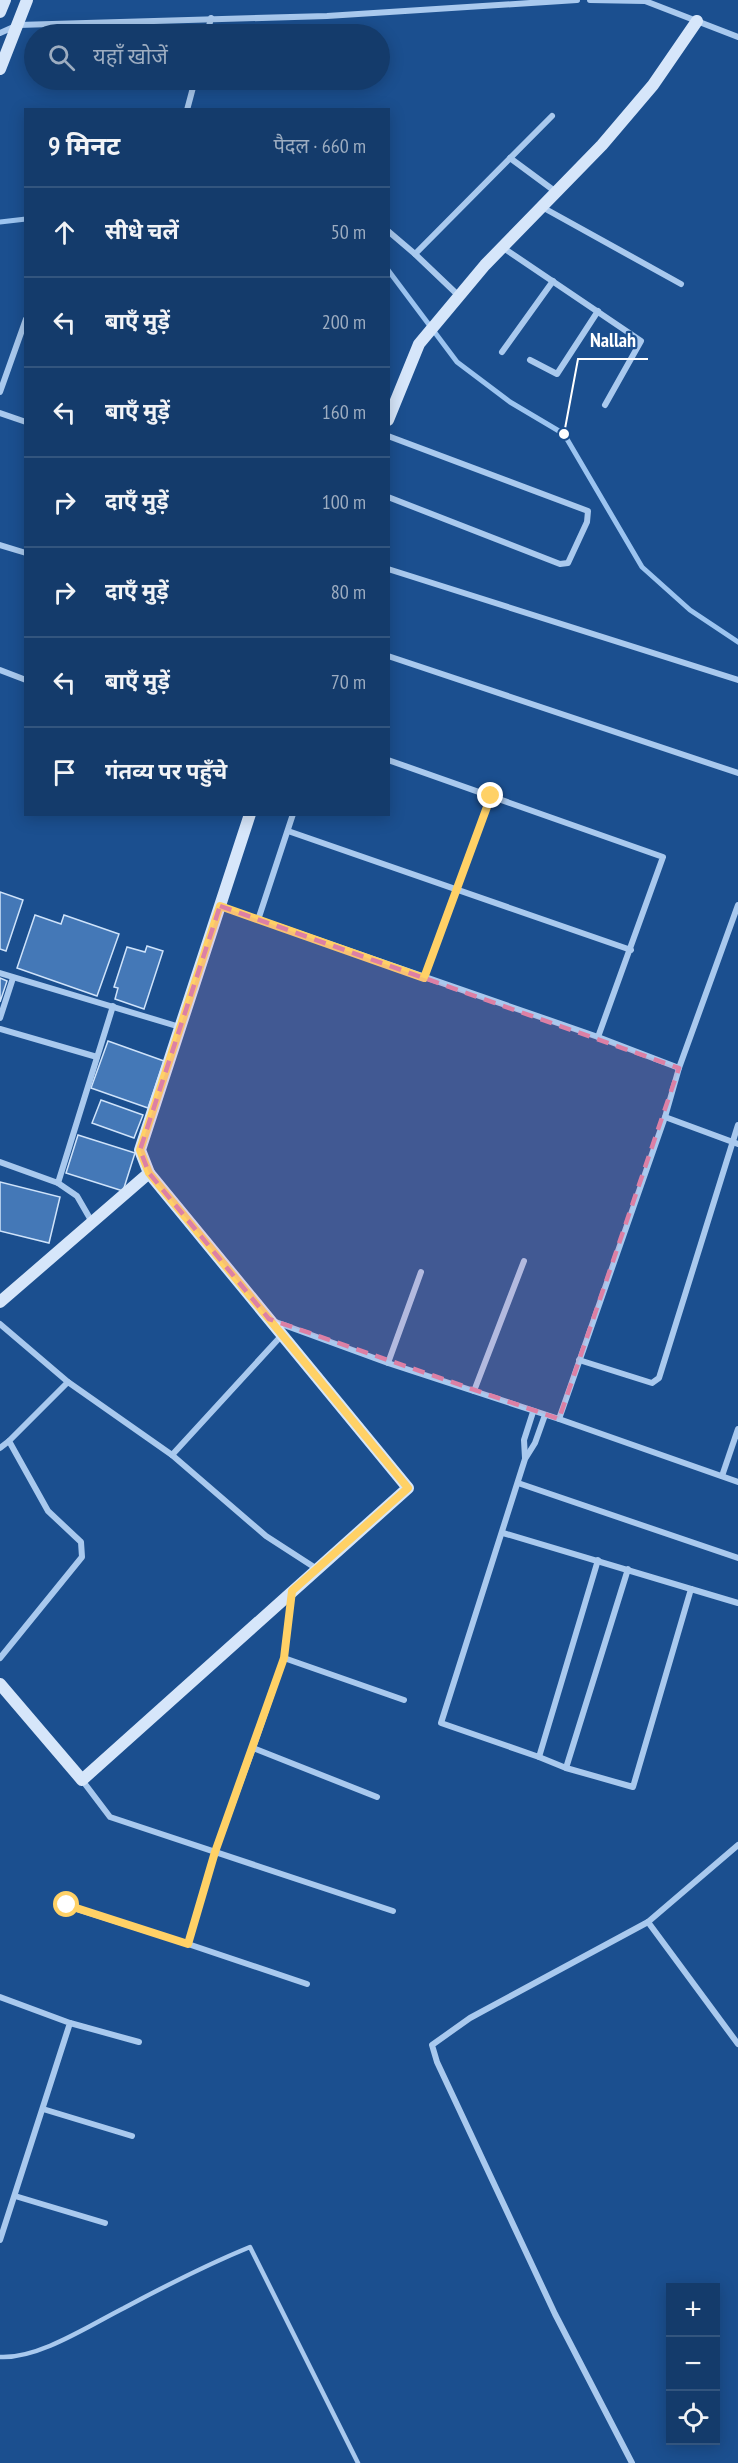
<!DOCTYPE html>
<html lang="hi">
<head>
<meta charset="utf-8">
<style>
	:root { --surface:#143b6b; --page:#1d4271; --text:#f1f3f6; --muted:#9dadc1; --line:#33557e }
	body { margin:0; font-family:"PT Sans Narrow","Noto Sans Devanagari",sans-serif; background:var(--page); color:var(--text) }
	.controls { position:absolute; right:18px; bottom:18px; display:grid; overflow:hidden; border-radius:0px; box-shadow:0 3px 15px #0003 }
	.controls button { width:54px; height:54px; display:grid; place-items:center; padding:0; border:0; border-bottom:2px solid var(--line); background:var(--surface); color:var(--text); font:30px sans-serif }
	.stop { position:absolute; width:18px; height:18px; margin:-14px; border:4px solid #ffd166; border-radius:50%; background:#fff }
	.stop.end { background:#ffd166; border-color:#fff; box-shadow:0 2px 6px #0008 }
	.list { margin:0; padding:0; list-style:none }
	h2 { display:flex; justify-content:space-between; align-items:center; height:78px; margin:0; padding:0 24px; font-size:26px }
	h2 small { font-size:20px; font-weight:400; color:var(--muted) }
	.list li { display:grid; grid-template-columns:39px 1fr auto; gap:18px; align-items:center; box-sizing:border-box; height:90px; padding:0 24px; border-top:2px solid var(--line) }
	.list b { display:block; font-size:22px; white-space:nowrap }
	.list em { font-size:20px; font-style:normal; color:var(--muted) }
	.icon { flex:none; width:33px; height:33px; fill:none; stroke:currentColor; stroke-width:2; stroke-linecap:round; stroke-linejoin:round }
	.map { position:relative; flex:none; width:738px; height:2463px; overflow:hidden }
	.search { position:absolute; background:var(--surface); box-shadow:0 3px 15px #0003; left:24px; top:24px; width:366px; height:66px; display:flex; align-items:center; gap:15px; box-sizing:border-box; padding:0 21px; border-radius:33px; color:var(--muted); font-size:22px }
	.panel { position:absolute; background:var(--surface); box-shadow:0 3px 15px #0003; left:24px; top:108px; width:366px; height:708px; border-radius:0px }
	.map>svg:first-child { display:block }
</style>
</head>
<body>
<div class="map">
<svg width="738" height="2463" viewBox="0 0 738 2463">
	<rect width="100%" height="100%" fill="#1b4f8f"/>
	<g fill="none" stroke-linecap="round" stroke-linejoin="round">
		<g stroke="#9cc4f0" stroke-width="5">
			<path d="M0 222 26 219"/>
			<path d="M388 270 457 362 510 402 564 434 642 567 690 610 738 642"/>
		</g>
	</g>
	<g fill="#4478b7" stroke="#cfe3fa" stroke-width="1.5">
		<path d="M0 892 23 900 6 951 0 949Z"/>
		<path d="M35 915 61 924 64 915 119 934 97 996 17 968Z"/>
		<path d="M147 946 163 951 144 1009 115 999 118 988 114 987 127 947 145 952Z"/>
		<path d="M0 978 7 981 0 1002Z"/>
		<path d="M108 1041 164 1061 148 1108 91 1088Z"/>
		<path d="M101 1100 143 1115 134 1138 92 1123Z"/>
		<path d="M78 1135 135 1153 123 1191 66 1173Z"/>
		<path d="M0 1182 60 1197 49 1243 0 1231Z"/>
	</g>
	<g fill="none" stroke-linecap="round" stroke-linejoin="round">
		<path stroke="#a9c9ee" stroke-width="4.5" d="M0 2357C39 2359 90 2325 124 2308 165 2286 206 2265 250 2247L358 2463"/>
		<g stroke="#a9c9ee" stroke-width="6">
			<path d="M590 0 645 1 738 37"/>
			<path d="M0 33 18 25 327 16 577 0"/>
			<path d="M207 34 211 18"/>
			<path d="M187 110 195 80"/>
			<path d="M510 158 556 192"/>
			<path d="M542 207 681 284"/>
			<path d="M388 231 415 254 552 116"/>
			<path d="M502 247 641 341 605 405"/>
			<path d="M415 254 459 296"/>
			<path d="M502 352 553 281"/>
			<path d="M530 360 557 374 598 311"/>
			<path d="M0 392 26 319"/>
			<path d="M0 413 26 422"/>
			<path d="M388 436 588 511 587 522 568 563 560 564 388 497"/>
			<path d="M0 545 26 553"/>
			<path d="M388 569 738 680"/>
			<path d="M388 656 738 773"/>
			<path d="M0 670 26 680"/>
			<path d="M388 760 663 857 598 1037"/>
			<path d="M288 831 631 950"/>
			<path d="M220 906 598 1037 679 1068"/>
			<path d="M258 920 293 814"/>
			<path d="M0 973 180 1027"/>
			<path d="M424 978 491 796"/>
			<path d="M0 1018 13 978"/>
			<path d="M0 1029 97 1057"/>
			<path d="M665 1117 738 1144"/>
			<path d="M0 1162 58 1183 113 1006"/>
			<path d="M58 1183 77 1196 92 1222"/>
			<path d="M273 1321 388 1363 559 1419 665 1117 679 1068 738 905"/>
			<path d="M0 1324 68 1382"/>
			<path d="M579 1360 652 1383 659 1378 738 1125"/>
			<path d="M388 1363 421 1272"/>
			<path d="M474 1391 524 1261"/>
			<path d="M545 1415 535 1443 525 1459 441 1723 539 1757 598 1560"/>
			<path d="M559 1419 738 1482"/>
			<path d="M0 1448 9 1441"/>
			<path d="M172 1455 282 1335"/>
			<path d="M525 1458 524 1440 533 1412"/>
			<path d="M722 1476 738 1429"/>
			<path d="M518 1483 738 1558"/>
			<path d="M503 1533 691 1589 633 1787 566 1768 628 1569"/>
			<path d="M691 1589 738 1603"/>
			<path d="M0 1658 82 1557 81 1542 48 1511 9 1441 68 1382 172 1455 266 1536 317 1569"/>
			<path d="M284 1658 404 1700"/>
			<path d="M253 1748 284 1658 292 1593"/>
			<path d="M539 1757 566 1768"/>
			<path d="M82 1780 110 1817 393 1911"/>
			<path d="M67 1906 188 1944"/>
			<path d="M648 1922 738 2044"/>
			<path d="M307 1984 188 1944 215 1852 253 1748 377 1797"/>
			<path d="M0 1997 70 2023 0 2240"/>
			<path d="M70 2023 139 2042"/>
			<path d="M43 2109 132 2136"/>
			<path d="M15 2196 105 2223"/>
			<path d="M632 2463 555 2314 437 2062 432 2045 470 2018 648 1922 738 1845"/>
		</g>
		<g stroke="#d6e6fa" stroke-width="12">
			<path d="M0 12 5 0"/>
			<path d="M0 69 27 0"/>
			<path d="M388 420 419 344 485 265 602 145 653 85 697 21"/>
			<path d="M0 1302 149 1173"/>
			<path d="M0 1684 82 1780 408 1488 149 1173 140 1150 250 814"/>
		</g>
	</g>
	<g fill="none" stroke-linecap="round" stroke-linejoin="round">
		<path stroke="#ffd166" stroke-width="8" d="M67 1905 188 1944 215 1852 284 1658 292 1591 408 1488 149 1173 140 1150 220 906 424 978 491 796"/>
	</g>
	<path fill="#dd80a5" fill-opacity="0.2" stroke="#dd80a5" stroke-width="4.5" stroke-dasharray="12 8" stroke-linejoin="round" d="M220 906 679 1068 559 1419 269 1319 149 1173 140 1150Z"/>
	<path fill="none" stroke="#fff" stroke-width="2" d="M564 434L578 359H648"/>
	<circle fill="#fff" stroke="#1b4f8f" stroke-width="2" cx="564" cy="434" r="6"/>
	<g font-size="20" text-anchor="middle" font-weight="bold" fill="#fff" stroke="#1b4f8f" stroke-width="4.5" stroke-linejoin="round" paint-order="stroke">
		<text x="613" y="347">Nallah</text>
	</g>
</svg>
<div class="controls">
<button>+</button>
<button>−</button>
<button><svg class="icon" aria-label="locate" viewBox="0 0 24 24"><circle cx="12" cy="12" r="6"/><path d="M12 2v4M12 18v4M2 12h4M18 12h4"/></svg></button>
</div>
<div class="stop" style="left:67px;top:1905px"></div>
<div class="stop end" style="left:491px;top:796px"></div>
<div class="search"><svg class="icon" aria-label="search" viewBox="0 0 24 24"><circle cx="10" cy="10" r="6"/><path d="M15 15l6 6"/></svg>यहाँ खोजें</div>
<section class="panel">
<h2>9 मिनट<small>पैदल · 660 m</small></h2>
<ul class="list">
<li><svg class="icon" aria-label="ahead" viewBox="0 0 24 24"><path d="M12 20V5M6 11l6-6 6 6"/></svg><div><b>सीधे चलें</b></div><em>50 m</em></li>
<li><svg class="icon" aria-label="left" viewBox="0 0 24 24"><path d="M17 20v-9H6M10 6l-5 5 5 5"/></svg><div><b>बाएँ मुड़ें</b></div><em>200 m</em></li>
<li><svg class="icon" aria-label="left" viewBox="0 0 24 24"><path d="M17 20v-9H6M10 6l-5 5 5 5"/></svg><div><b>बाएँ मुड़ें</b></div><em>160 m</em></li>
<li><svg class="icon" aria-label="right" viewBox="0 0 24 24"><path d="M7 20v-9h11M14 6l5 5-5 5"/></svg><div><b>दाएँ मुड़ें</b></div><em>100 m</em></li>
<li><svg class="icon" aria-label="right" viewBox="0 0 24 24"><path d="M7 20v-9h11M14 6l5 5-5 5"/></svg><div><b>दाएँ मुड़ें</b></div><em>80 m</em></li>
<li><svg class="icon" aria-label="left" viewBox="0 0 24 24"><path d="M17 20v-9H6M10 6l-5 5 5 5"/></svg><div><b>बाएँ मुड़ें</b></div><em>70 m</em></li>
<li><svg class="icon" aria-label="arrive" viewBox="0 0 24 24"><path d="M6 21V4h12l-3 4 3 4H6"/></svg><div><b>गंतव्य पर पहुँचे</b></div></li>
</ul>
</section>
</div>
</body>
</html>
